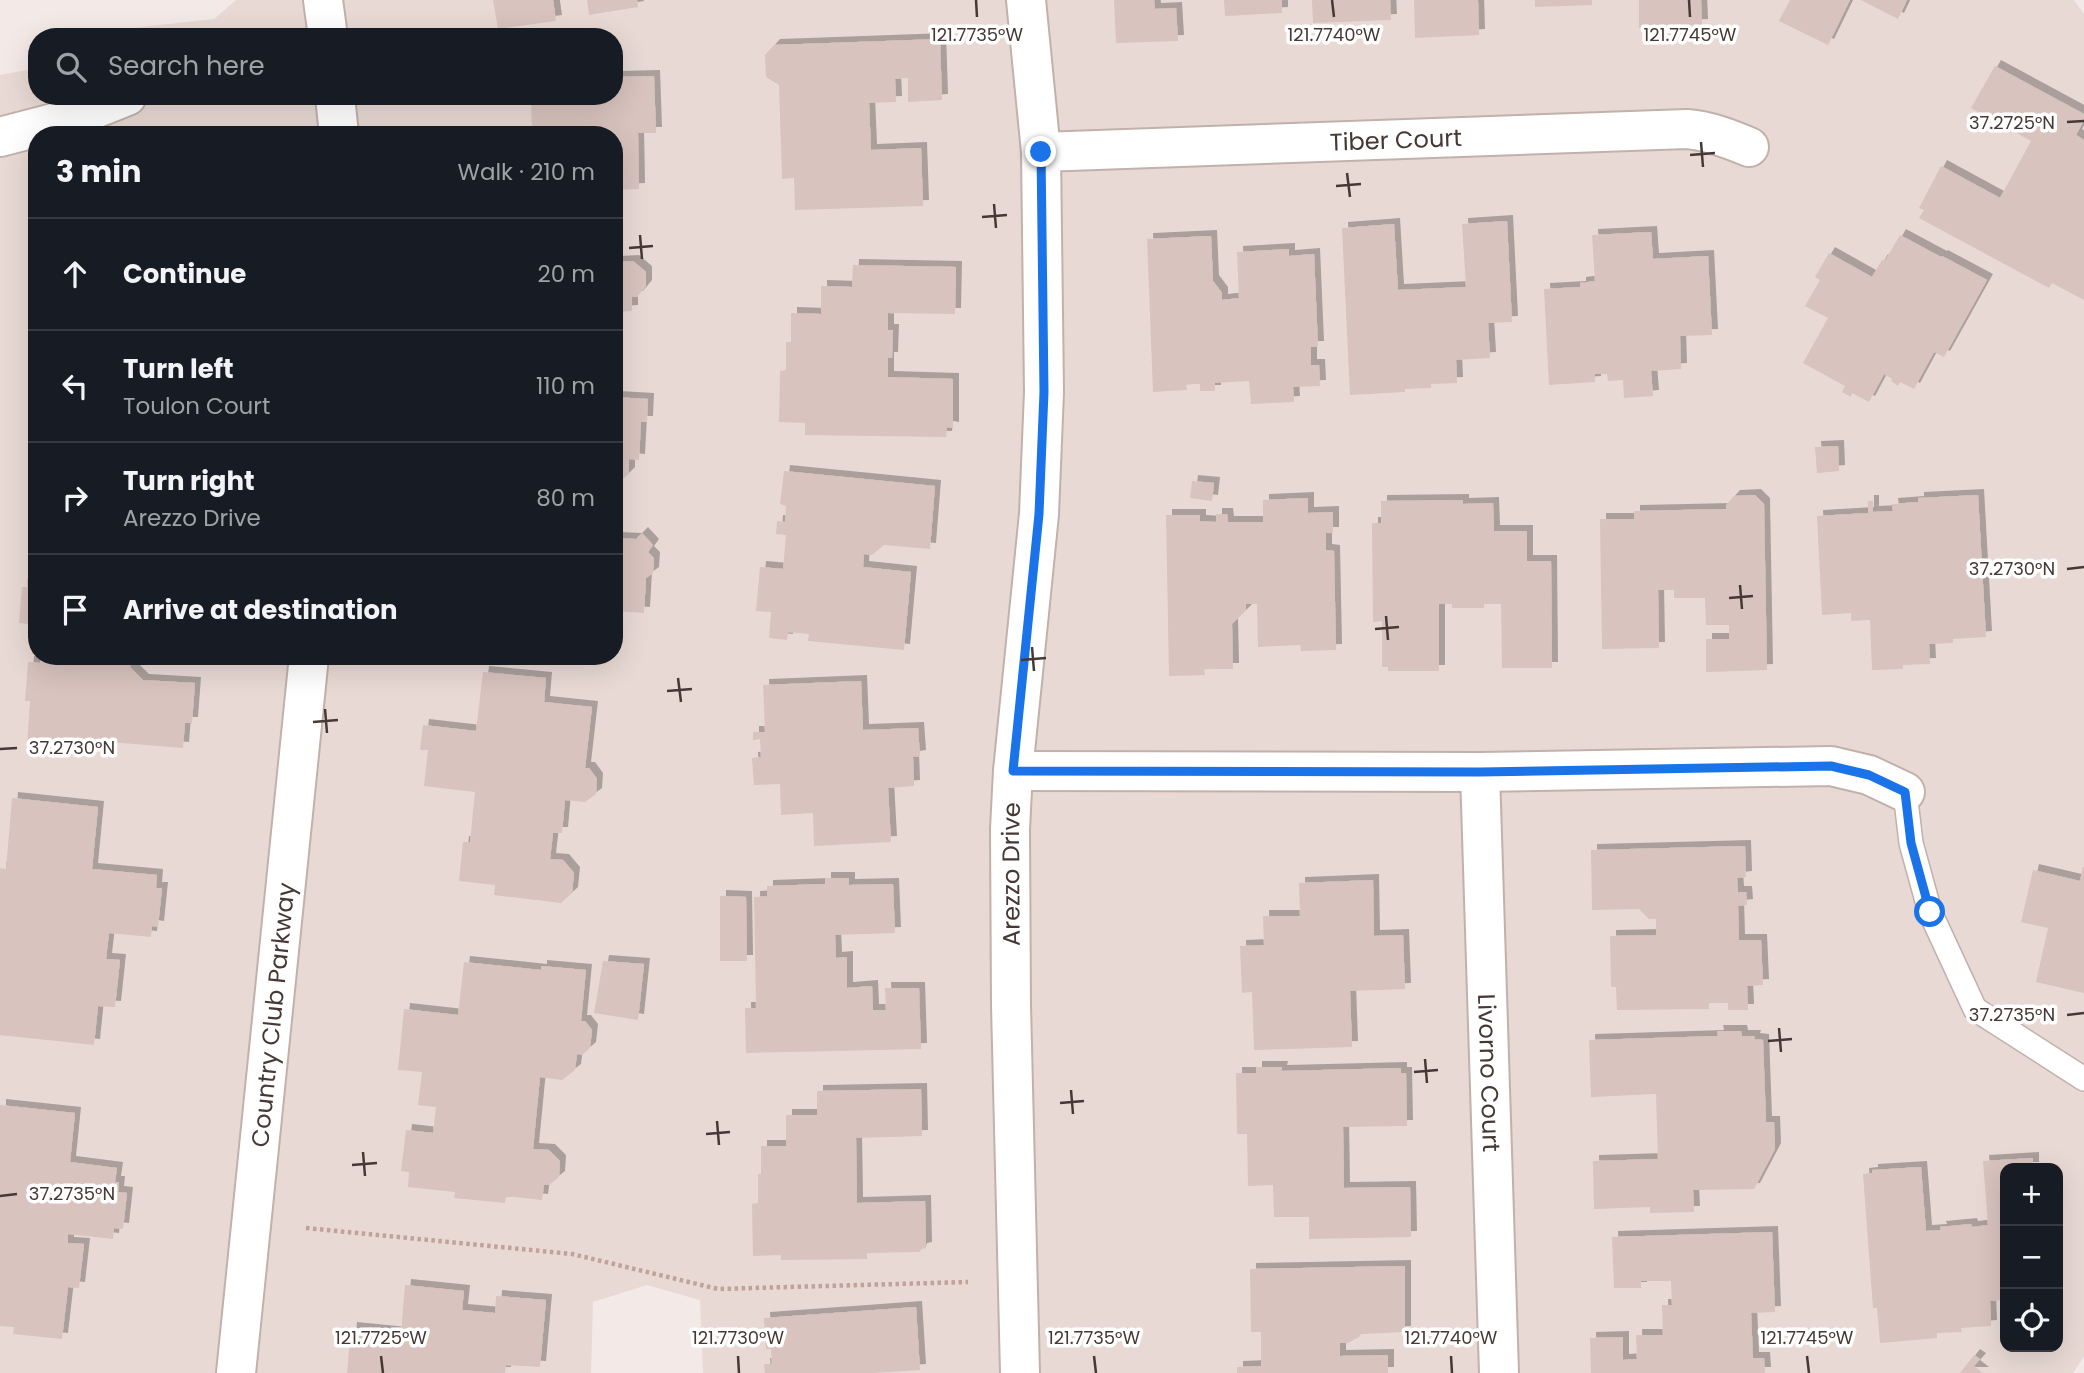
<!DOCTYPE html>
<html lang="en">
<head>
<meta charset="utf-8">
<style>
	:root { --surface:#171b24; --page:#242831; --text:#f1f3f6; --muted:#9ea1a6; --line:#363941 }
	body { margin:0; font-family:Poppins,sans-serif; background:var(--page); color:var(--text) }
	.controls { position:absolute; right:21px; bottom:21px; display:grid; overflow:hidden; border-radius:14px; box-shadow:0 7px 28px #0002 }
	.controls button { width:63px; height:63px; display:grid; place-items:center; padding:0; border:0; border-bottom:2px solid var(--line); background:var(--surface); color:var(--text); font:35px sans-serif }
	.stop { position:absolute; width:21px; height:21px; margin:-16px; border:5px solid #1a73e8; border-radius:50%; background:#fff }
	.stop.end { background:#1a73e8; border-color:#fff; box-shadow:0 2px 7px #0008 }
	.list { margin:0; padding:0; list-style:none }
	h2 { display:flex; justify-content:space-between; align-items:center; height:91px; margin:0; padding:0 28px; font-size:30px }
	h2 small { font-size:23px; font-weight:400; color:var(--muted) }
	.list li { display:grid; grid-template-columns:46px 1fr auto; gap:21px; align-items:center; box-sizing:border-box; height:112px; padding:0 28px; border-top:2px solid var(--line) }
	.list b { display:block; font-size:26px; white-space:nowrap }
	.list p { margin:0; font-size:23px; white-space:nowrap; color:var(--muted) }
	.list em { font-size:23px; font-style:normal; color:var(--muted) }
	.icon { flex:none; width:38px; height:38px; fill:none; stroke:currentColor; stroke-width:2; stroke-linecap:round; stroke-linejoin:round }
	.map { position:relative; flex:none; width:2084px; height:1373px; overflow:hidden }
	.search { position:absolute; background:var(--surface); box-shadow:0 7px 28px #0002; left:28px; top:28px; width:595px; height:77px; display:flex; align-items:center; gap:18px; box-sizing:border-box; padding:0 24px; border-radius:28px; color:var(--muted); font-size:26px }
	.panel { position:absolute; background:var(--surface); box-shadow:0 7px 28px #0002; left:28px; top:126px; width:595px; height:539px; border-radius:28px }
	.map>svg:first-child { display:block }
</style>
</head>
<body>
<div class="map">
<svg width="2084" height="1373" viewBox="0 0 2084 1373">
	<defs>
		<filter id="shadow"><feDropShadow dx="6" dy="-6" stdDeviation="0" flood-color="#0004"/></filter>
	</defs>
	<rect width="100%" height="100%" fill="#f3e9e6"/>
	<path fill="#e8d9d4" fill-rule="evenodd" d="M236 0H2074L2084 14V1356L2073 1373H703L700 1300 647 1285 593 1302 591 1373H0V75L37 68V96H614V37H116L133 28 214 19ZM37 135H614V656H37ZM2005 1168H2058V1347H2005Z"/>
	<g fill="#d8c3be" filter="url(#shadow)">
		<path d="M493 0H553L556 21 498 29Z"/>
		<path d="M587 0H637L638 7 589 15Z"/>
		<path d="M1114 0H1154L1155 9 1176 8 1178 41 1116 43Z"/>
		<path d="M1224 0H1282V13L1225 16Z"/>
		<path d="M1312 0H1390L1391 20 1313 23Z"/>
		<path d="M1414 0H1478L1479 35 1415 38Z"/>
		<path d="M1535 0H1592V5L1535 7Z"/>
		<path d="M1639 0H1701L1702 25 1639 28Z"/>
		<path d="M1790 0H1850L1828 45 1779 21Z"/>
		<path d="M1861 0H1907L1898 19Z"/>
		<path d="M940 39 942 100 908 102V78L895 79 896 102 869 103 871 150 921 148 923 206 795 210 794 178 782 179 779 85 766 77 765 55 774 45Z"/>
		<path d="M1995 66 2084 114V120L2076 135 2084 140V300L2052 283 2049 288 1919 218 1924 210 1919 208 1941 166 2000 198 2031 141 1971 108Z"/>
		<path d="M654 76 656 133H638L639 189 614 190V135H532L531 96H614V77Z"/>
		<path d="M1507 221 1512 322 1488 323 1490 358 1456 360 1457 383 1431 384V388L1405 389V392L1350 395 1342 228 1394 224 1398 290 1466 287 1462 224Z"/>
		<path d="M1651 232 1653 259 1708 256 1712 335 1680 336 1681 369 1651 371 1653 396 1624 398 1623 380 1608 381 1607 374H1595V382L1549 385 1544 289 1580 287V283L1595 281 1592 235Z"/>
		<path d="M1900 235 1941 257 1942 256 1987 280 1944 357 1934 352 1914 389 1900 382 1898 386 1891 381 1892 379 1884 374 1869 402 1852 393 1851 397 1842 392 1845 386 1803 363 1828 318 1805 306 1820 280 1815 277 1829 253 1872 277 1882 260 1885 261Z"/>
		<path d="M1211 236 1213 281 1222 293V300L1239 298 1237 252 1289 249V256L1314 254 1318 347H1311V365H1319L1320 386 1293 387 1294 402 1251 404 1249 381 1215 383V391H1200V384H1186L1187 390 1153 392 1147 239Z"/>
		<path d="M633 261 646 272V286L637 297H632V311L614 312V262Z"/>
		<path d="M853 265 956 267 955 314 888 313V330H893L892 358H888V377L953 379V428L947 427 946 437 805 435V423L779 422 780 371 786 370V342H791V313L821 314V286L852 287Z"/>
		<path d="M30 292H37V340H33L35 322 28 320Z"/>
		<path d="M614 397 648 399 647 422H641L639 460 629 459V473L621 481H614Z"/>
		<path d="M1838 446 1839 471 1817 473 1815 447Z"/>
		<path d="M784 471 935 486 930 549 884 545 872 555 864 554 863 567 911 572 904 650 808 641 809 634 788 632 787 640 769 638 771 612 756 611 760 567 783 569 786 535 776 534 777 521 785 522 786 506 780 504Z"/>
		<path d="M1192 481 1214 483 1212 501 1190 498Z"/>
		<path d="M1755 495 1764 504 1767 670 1706 672V639H1729V625H1706L1705 598H1674V590H1658L1659 648 1602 649 1600 519H1634V511L1726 509V505L1734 496Z"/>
		<path d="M1978 495 1986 637 1953 639V643L1929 644 1930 664 1903 665V669L1872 670 1870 620 1851 621V613L1822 615 1817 516 1868 513V501H1873V512L1893 511 1892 504 1918 502V498Z"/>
		<path d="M1308 498V513L1333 512V533H1326V550L1334 551 1336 650 1301 651 1300 645 1258 647 1257 604H1246V610L1232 624 1233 669H1204L1205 675 1169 676 1166 515H1200V521L1216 522V514H1227L1228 522H1263V500Z"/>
		<path d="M1463 500V504L1493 503 1494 531H1527V561H1551L1552 668H1502L1501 604H1484V608H1452V604H1439V671H1388V667H1382V621L1373 622 1372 523H1381V501Z"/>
		<path d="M642 533 653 545 648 552 654 558 653 573 646 578 644 613 614 611V538L636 539Z"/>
		<path d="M27 579 37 580V625L19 623 22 587H27Z"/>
		<path d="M40 656H131L130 667 143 680 195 683 192 723H185L183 748 97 741 96 751 27 746 30 701H25L28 662 40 663Z"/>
		<path d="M483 672 546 678 544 702 592 707 585 768H589L597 779 596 794 585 802 565 800 562 833H553L550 859 563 860 574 873 572 893 561 903 494 895 495 885 459 881 463 842H470L475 792 424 786 428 750H420L423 725 476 731Z"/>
		<path d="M861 681 863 730 918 728 920 756 913 757 914 786 888 788 891 842 814 846 813 813 781 815 780 784 754 785 752 758 761 757 760 739 753 740V732H765L763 685Z"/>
		<path d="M12 798 98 807 92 869 157 875 156 888H162L158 927 152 926 151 937 109 933 106 959 120 960 115 1007 98 1006 94 1045 0 1035V868L6 869Z"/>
		<path d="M1745 846 1746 877 1737 878 1738 892H1746L1747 905 1738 906 1739 940H1761L1763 985 1747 986 1748 1010H1728V1003H1709V1009L1617 1010 1616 987H1611L1610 936 1656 935V919H1649L1639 909 1592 910 1591 850Z"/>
		<path d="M2083 867H2084V993L2036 982 2048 928 2021 922 2033 870 2080 881Z"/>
		<path d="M825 878H849V885L893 884 895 933 835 935 836 958 847 957V988L872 986 873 1010H886L885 988H919L921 1049 746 1053 745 1008H756L754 897 767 896V886L825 884Z"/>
		<path d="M1373 880 1374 936 1403 935 1405 989 1350 991 1352 1047 1254 1050 1252 992 1242 993 1240 946 1264 945 1263 916H1300L1299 883Z"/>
		<path d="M720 896 746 897 747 961H720Z"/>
		<path d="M603 961 644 964 638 1020 594 1013Z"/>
		<path d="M464 962 541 970V966L586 970 581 1021H585L592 1030 590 1048 582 1055 577 1054 575 1070 562 1080 540 1077 533 1149 549 1150 560 1161 559 1177 549 1185H544L542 1200 506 1196 505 1203 454 1198 455 1192 408 1187 409 1172 401 1171 406 1130 433 1133 436 1107 418 1105 422 1072 398 1070 404 1009 458 1015Z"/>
		<path d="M1717 1031H1741L1742 1036H1755L1754 1039 1763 1040 1766 1122H1774L1775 1149 1754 1189 1693 1190 1694 1212 1650 1213V1207L1594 1209 1593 1161 1658 1159 1656 1094 1591 1097 1589 1040 1718 1036Z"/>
		<path d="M1256 1067H1282L1281 1071 1401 1068V1073H1406L1407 1126 1343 1127 1344 1188 1410 1187 1411 1237 1309 1239V1217H1274L1273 1185 1248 1186 1247 1134H1237L1236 1073H1256Z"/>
		<path d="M921 1089 922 1136 856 1138 857 1203 925 1201 926 1248 921 1249 920 1252 867 1253V1259L781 1260V1255L753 1256 752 1204 758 1203V1174H761V1146H786V1115H817V1091Z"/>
		<path d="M0 1105 75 1113 70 1162 117 1168 115 1182H119L118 1192 127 1193 123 1229 114 1228 113 1239 68 1234V1243L84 1244 79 1288 68 1287 62 1339 13 1334 14 1327 0 1326Z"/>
		<path d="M2033 1158V1168H2005V1300L1990 1301 1991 1326 1961 1328 1962 1332 1937 1333V1338L1880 1343 1877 1308H1873L1863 1174 1872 1173V1170L1921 1167 1926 1231 1941 1230 1940 1227 1971 1224 1972 1227 1988 1225 1983 1161Z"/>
		<path d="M1772 1232 1775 1312 1751 1313 1753 1358H1764L1765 1373H1591L1590 1338 1623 1337V1360L1637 1359 1636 1335H1663L1662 1305H1672L1671 1281H1641V1288H1614L1612 1237Z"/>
		<path d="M1405 1266V1332L1361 1334 1359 1337 1348 1343H1340V1356L1388 1355V1373H1237V1367L1261 1366V1332H1251L1250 1269Z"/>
		<path d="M405 1285 464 1291 462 1310 495 1313 496 1296 546 1300 540 1367 506 1365 505 1373H347L351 1328 401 1333Z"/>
		<path d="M916 1307 920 1370 872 1373H765L764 1364H772L771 1349H766L764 1318Z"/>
		<path d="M1974 1355 1980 1359 1974 1366 1983 1373H1960Z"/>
	</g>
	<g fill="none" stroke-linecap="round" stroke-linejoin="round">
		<defs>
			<path id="service" d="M1905 792 1911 843 1930 912 1975 1009 2084 1079"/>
			<g id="minor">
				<path d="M0 137 69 119 127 96"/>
				<path id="s1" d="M1041 152 1687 129C1709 131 1728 138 1749 147"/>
				<path d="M1013 771 1480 772 1831 766 1869 775 1905 792"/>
				<path id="s2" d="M1480 772 1499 1373"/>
				<path id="s3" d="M1020 1373 1011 1005 1010 829 1013 771 1039 514 1044 392 1041 152 1026 0"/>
			</g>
			<g id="tertiary">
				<path d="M323 0 328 37"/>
				<path d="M335 96 339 135"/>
				<path id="s4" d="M236 1373 309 656"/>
			</g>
		</defs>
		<use href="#service" stroke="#c2b1ab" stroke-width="26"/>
		<use href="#minor" stroke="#c2b1ab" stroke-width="42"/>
		<use href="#tertiary" stroke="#c2b1ab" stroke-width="42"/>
		<path stroke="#c1a299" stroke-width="4.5" stroke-dasharray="3.5 3.5" stroke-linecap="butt" d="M306 1228 572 1254 718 1289 968 1282"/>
		<use href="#service" stroke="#fff" stroke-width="23"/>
		<use href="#minor" stroke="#fff" stroke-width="38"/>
		<use href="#tertiary" stroke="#fff" stroke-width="38"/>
	</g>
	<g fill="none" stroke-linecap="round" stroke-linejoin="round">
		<path stroke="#1a73e8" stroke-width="9" d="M1041 152 1044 392 1039 514 1013 771 1480 772 1831 766 1869 775 1905 792 1911 843 1930 912"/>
	</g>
	<path fill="none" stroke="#463835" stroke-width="2.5" d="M976 0 977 17M1332 0 1334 17M1689 0 1690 17M2067 122 2084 121M1701 142 1703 167M1690 155 1715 153M1347 173 1350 197M1336 186 1361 184M994 204 996 228M982 217 1007 215M640 235 642 259M629 248 653 246M2067 569 2084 567M1740 585 1742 609M1729 598 1753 596M1386 616 1388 640M1375 629 1399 627M1032 647 1034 671M1021 660 1046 658M678 678 681 702M667 691 692 689M325 709 327 733M313 722 338 720M0 749 17 748M2067 1015 2084 1013M1779 1028 1781 1052M1768 1041 1792 1039M1425 1059 1427 1083M1414 1072 1438 1070M1071 1090 1073 1114M1060 1103 1084 1101M717 1121 719 1145M706 1134 730 1132M363 1152 365 1176M352 1165 377 1163M0 1196 17 1194M381 1356 383 1373M738 1356 739 1373M1094 1356 1096 1373M1451 1356 1452 1373M1807 1356 1809 1373"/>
	<g text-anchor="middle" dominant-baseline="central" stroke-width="7" stroke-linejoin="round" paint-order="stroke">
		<g font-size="24" fill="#463835" stroke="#fff">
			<text stroke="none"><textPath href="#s1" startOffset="355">Tiber Court</textPath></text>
			<text stroke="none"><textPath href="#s3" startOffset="499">Arezzo Drive</textPath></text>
			<text stroke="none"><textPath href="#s4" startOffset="360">Country Club Parkway</textPath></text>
			<text stroke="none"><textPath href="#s2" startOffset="301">Livorno Court</textPath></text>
		</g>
	</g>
	<g font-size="18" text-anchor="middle" fill="#463835" stroke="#fff" stroke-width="7" stroke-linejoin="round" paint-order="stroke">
		<text x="977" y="41">121.7735°W</text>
		<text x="1334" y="41">121.7740°W</text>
		<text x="1690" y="41">121.7745°W</text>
		<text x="2012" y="129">37.2725°N</text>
		<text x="2012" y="575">37.2730°N</text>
		<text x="72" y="754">37.2730°N</text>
		<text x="2012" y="1021">37.2735°N</text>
		<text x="72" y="1200">37.2735°N</text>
		<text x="381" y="1344">121.7725°W</text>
		<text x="738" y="1344">121.7730°W</text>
		<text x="1094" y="1344">121.7735°W</text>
		<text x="1451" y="1344">121.7740°W</text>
		<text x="1807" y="1344">121.7745°W</text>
	</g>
</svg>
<div class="controls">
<button>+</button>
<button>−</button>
<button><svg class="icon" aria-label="locate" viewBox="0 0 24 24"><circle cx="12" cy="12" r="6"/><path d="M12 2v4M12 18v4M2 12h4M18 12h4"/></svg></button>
</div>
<div class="stop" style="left:1930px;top:912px"></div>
<div class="stop end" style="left:1041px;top:152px"></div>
<div class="search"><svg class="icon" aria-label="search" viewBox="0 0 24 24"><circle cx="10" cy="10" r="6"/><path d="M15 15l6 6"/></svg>Search here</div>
<section class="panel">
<h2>3 min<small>Walk · 210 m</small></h2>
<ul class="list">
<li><svg class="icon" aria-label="ahead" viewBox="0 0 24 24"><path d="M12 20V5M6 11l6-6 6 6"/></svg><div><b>Continue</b></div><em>20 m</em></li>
<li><svg class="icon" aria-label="left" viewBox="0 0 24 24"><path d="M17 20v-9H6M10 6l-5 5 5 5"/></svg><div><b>Turn left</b><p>Toulon Court</p></div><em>110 m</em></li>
<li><svg class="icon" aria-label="right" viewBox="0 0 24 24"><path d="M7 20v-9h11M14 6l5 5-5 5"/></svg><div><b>Turn right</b><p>Arezzo Drive</p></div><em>80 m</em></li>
<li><svg class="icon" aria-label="arrive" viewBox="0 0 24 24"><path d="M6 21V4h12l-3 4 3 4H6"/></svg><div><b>Arrive at destination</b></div></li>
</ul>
</section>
</div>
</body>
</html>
